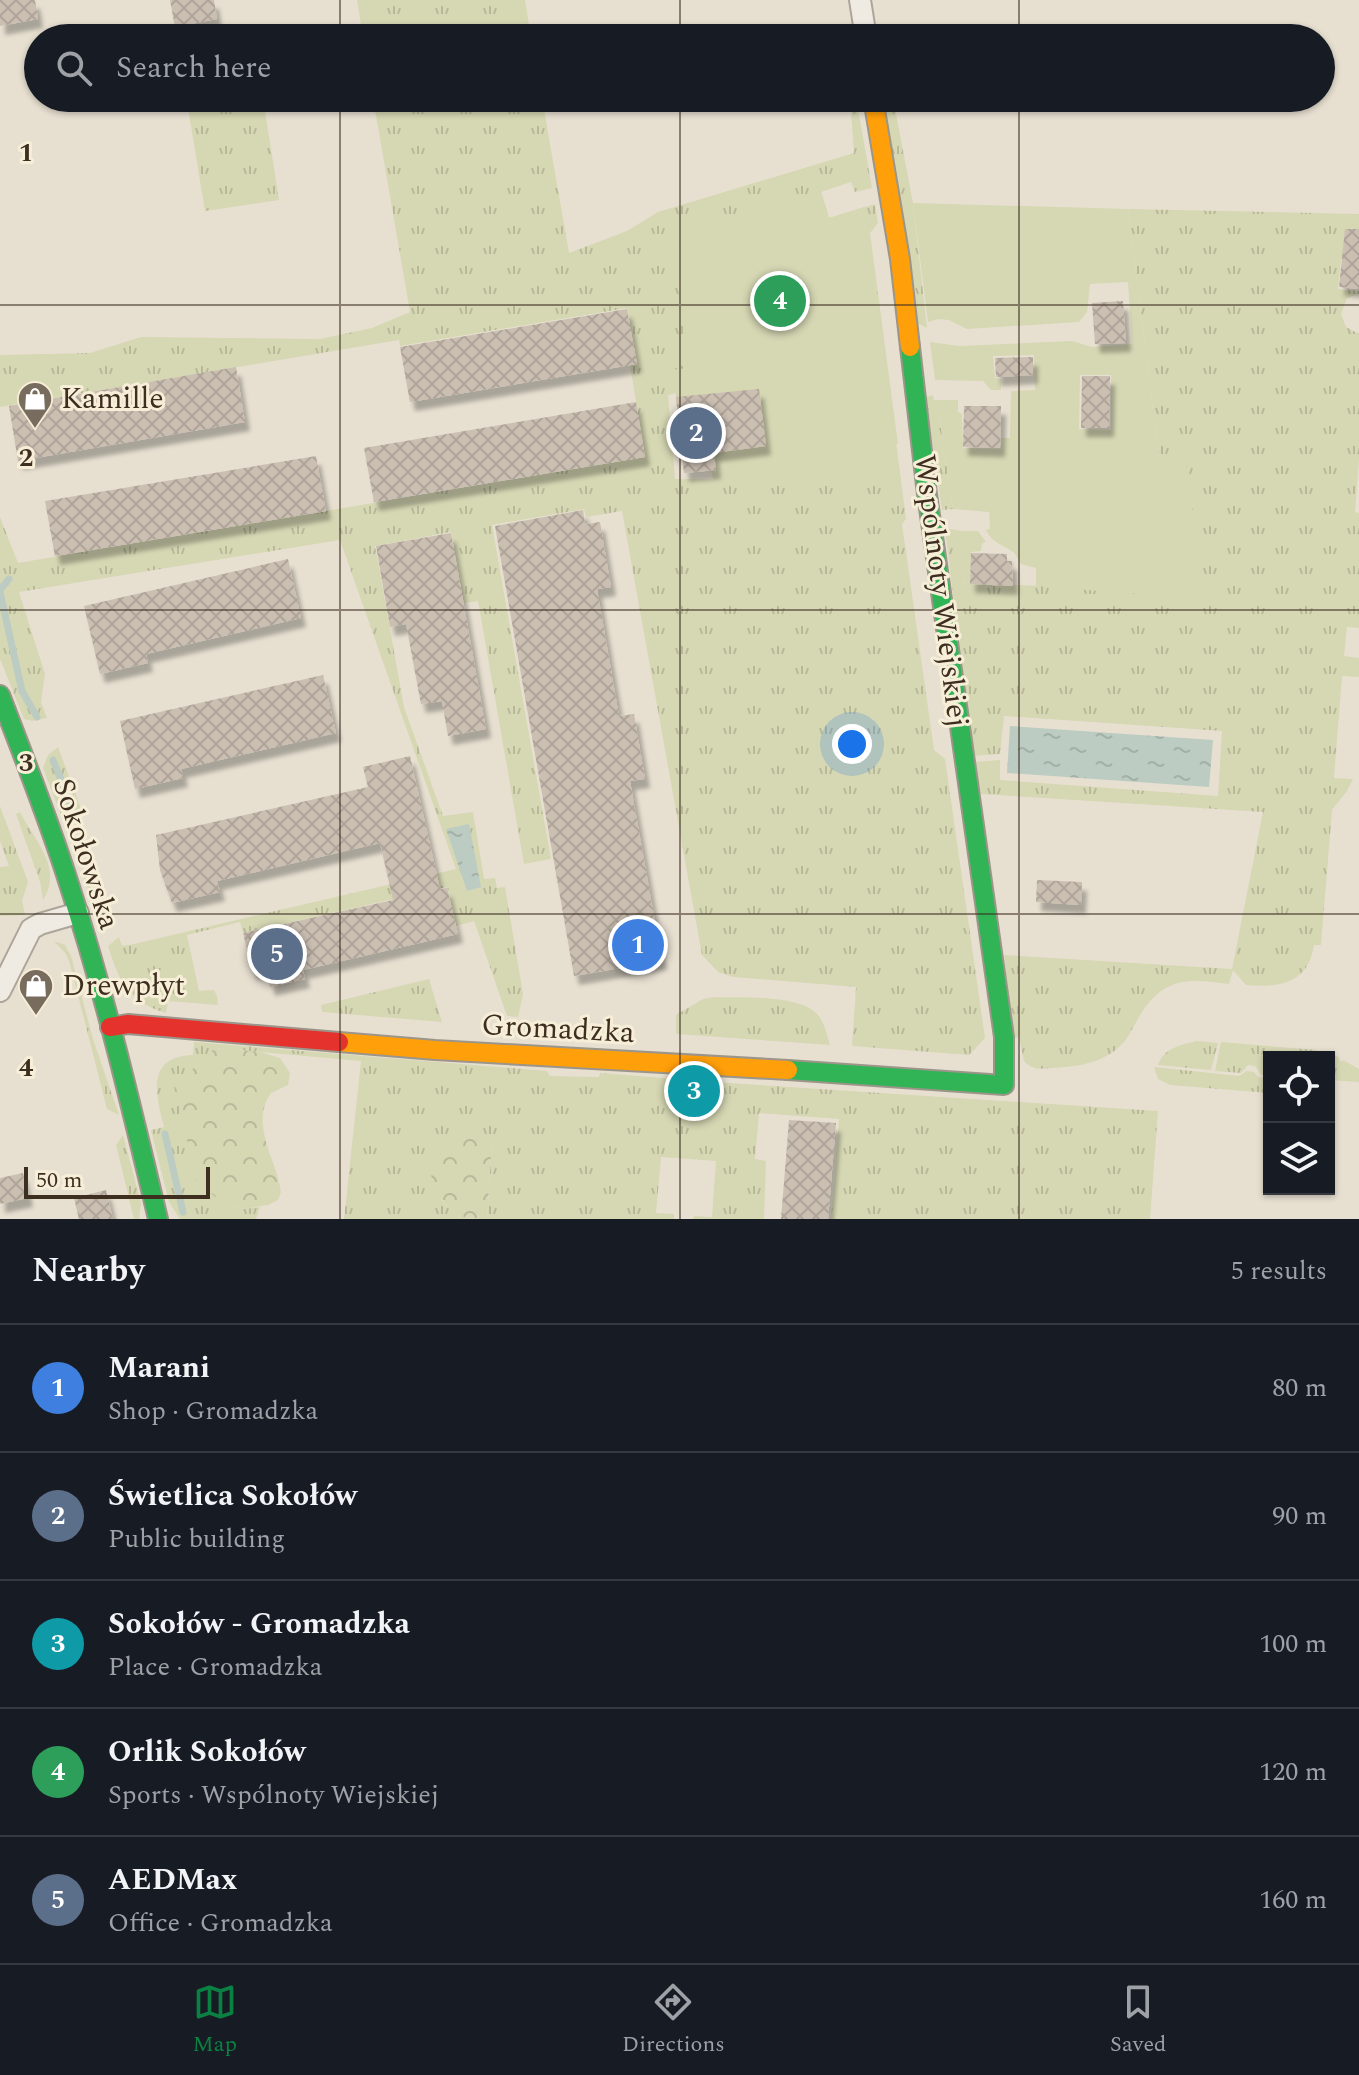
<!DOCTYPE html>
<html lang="en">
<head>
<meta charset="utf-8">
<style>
	:root { --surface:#171b24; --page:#242831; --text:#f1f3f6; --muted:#9ea1a6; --line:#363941; --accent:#0b8043 }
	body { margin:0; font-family:Spectral,serif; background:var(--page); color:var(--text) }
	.controls { position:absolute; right:24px; bottom:24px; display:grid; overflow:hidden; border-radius:0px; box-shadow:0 2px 6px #0004 }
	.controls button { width:72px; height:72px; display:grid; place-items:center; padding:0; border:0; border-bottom:2px solid var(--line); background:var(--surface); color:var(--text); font:40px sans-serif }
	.scale { position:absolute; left:24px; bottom:20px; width:186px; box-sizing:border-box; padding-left:8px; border:4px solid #3d2e20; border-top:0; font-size:22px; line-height:28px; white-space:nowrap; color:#3d2e20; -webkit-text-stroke:6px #f7eed8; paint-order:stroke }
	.you { position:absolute; left:852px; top:744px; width:28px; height:28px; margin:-20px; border:6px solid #fff; border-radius:50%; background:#1a73e8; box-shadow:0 0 0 12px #1a73e833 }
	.badge { display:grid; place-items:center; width:52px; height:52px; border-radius:50%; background:var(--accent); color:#fff; font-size:26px; font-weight:700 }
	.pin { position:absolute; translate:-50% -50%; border:4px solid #fff; box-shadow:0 2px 8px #0006 }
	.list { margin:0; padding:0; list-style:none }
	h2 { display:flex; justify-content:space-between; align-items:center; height:104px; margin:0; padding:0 32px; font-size:34px }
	h2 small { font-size:26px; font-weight:400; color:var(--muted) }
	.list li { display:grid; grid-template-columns:52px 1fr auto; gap:24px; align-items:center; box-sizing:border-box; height:128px; padding:0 32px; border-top:2px solid var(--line) }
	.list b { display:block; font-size:30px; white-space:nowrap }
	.list p { margin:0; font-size:26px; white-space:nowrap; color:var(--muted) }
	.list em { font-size:26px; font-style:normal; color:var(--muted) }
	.icon { flex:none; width:44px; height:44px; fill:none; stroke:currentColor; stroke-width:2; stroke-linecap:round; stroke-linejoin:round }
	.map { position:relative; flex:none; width:1359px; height:1219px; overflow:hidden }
	.search { position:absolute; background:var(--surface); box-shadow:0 2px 6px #0004; left:24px; right:24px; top:24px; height:88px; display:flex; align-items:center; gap:20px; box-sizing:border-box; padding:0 28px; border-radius:44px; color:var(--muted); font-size:30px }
	.sheet { height:744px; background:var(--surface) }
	nav { display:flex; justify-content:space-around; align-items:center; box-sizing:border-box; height:112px; border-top:2px solid var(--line); background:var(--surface); font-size:22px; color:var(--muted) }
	nav a { display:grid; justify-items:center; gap:4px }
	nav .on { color:var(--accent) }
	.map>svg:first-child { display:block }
</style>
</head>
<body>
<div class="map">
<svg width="1359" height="1219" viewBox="0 0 1359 1219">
	<defs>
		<pattern id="grass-tufts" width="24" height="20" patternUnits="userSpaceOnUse" patternTransform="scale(2)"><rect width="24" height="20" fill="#d6d7b3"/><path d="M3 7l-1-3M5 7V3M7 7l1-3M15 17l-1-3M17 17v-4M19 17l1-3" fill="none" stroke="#b9b99a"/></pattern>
		<pattern id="forest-crowns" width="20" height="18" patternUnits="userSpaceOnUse" patternTransform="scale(2)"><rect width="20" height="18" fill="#d6d7b3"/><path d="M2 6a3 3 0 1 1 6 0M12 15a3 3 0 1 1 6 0" fill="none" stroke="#b9b99a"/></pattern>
		<pattern id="water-ripples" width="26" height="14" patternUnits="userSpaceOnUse" patternTransform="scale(2)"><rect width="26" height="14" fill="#bcccc2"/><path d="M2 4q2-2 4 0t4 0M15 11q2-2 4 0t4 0" fill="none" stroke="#a2b0a6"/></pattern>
		<pattern id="building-cross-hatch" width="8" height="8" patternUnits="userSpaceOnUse" patternTransform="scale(2)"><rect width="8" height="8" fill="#cbbfb2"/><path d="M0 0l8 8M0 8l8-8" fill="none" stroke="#afa499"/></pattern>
		<filter id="shadow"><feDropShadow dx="5" dy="9" stdDeviation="2" flood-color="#0004"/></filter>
	</defs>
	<rect width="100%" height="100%" fill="#e7e0d1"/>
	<g fill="url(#grass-tufts)">
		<path d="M357 0H525L531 38H363Z"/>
		<path d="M214 98H263L279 200 205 211 188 108 215 103Z"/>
		<path d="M373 98H542L569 253 627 231 658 212 854 153 850 98H856L872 188 855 192 851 182 821 192 829 218 875 204 878 223 870 233 898 444 690 368 674 370 676 393 668 395 675 479 798 480 899 465 906 519 902 524 934 750 945 759 985 1038 969 1055 852 1046 856 987 733 977 718 972 702 955 622 511 586 517 584 509 492 525 551 859 524 864 478 601 464 603 451 532 375 546 404 707 443 816 473 812 484 879 495 878 497 888 505 887 523 994 518 1017 507 1016 474 921 456 926 447 887 243 933 240 922 187 935 199 991 214 990 217 996 218 1005 168 1001 166 1013C127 1001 120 983 108 946L119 937 122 946 134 944 456 869 340 540 19 592 45 674 41 702 47 718 32 721 24 719 0 659V517L18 563 645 457 630 365 637 364 627 308 400 346 399 340 0 407V355L90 353 141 337 320 339 372 328 410 312Z"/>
		<path d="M882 98H893L913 203 927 328 917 323Z"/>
		<path d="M1128 209 1359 214V260L1341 259 1338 289 1359 291V294L1347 298 1341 314 1346 327 1359 334V459L1355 512 1359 513V628L1347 627 1344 656 1359 658V677L1342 676 1334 778 1353 779 1347 791 1332 810 1321 945H1314C1308 984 1279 988 1246 985L1233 970 1229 984C1209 982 1186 977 1168 987 1148 997 1139 1017 1129 1035 1113 1061 1081 1067 1052 1068 1041 1069 1031 1070 1024 1061L1019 1037 1013 1038 1004 955 1232 969 1263 812 981 794 973 762 1000 760V780L1218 796 1222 731 1004 716 1000 754 972 756 945 528 961 531V539L956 543 962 583 1042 586 1159 458Z"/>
		<path d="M933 395 934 400H937L953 509 942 510 926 397Z"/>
		<path d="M58 747 83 814 61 815 43 768 48 755Z"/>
		<path d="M0 806 28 882 22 901 25 915 0 916V867L9 866 0 841Z"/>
		<path d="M20 812C34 840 64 868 43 900L40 882 16 814Z"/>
		<path d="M94 860 110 909 95 908 83 875Z"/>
		<path d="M54 941 65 945 71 956 93 1039 119 1115 107 1109 70 964 66 954Z"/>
		<path d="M429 979 442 1022 322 1012 321 1005Z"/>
		<path d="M715 997C741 998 801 994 818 1015 825 1024 827 1035 830 1045L676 1034V1015L703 999Z"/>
		<path d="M1197 1041 1218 1043 1211 1070 1158 1065C1164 1048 1180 1045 1197 1041Z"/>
		<path d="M194 1042 547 1071 550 1076 599 1077 600 1073 677 1079 682 1084V1095L705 1097 707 1086 713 1082 1158 1111 1150 1219H831L839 1119 759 1113 755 1159 766 1161 764 1219H693L694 1216 712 1217 716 1161 661 1157 656 1213 674 1214V1219H487L492 1139 431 1171C436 1197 444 1211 471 1219H344L361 1061 215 1048 222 1202 244 1209 260 1207 256 1219H180L169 1202 151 1130 164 1127C156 1096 145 1056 193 1055Z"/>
		<path d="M1221 1042 1316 1050 1339 1057 1341 1062 1343 1060 1359 1069V1082L1329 1080V1057H1269V1075H1261L1255 1066 1248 1065 1241 1073 1215 1071Z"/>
		<path d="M1154 1067 1239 1076 1247 1071 1254 1072 1258 1077 1269 1078V1093L1170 1085 1158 1079Z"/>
		<path d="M123 1135 141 1203 139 1219H134L116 1145Z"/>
	</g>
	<g fill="url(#forest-crowns)">
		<path d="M215 1048 260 1052 280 1058 290 1073 288 1085 271 1093C249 1124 277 1160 281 1192L278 1200 268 1205 244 1209 222 1202 197 1182 174 1087Z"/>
		<path d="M462 1134 492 1139 487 1219C478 1219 469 1219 461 1216 438 1206 419 1168 439 1146 446 1140 454 1137 462 1134Z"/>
	</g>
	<g fill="#d6d7b3" fill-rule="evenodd">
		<path d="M821 191 829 218 864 207 867 215 901 481 713 480 711 470 684 473 673 370 690 368 672 235Z"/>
		<path d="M913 203 1128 209 1159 458 1186 461 1204 599 1036 586V568L1021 564C1018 560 1017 555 1013 552 1002 544 992 543 986 530L990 529 989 512 953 509 937 400H958V412L962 414 963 448 1001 449 1002 438H1010L1011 391 1035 390 1034 355 993 356 995 378 1001 379V390H991L983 381 935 380 930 342 959 346 1072 341 1092 347 1132 344 1128 282 1090 284 1087 312 1079 322 967 329 949 320 938 319 928 322ZM1111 375V430L1079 429 1080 375Z"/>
		<path d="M961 531H978L986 542 982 543 981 551 971 552 970 584 961 582 956 543 961 539Z"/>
	</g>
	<g fill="url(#water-ripples)">
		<path d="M1010 726 1213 740 1209 787 1007 773Z"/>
		<path d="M469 824 481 887 467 891 446 829Z"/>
	</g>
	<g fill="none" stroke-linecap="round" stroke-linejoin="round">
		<g stroke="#bcccc2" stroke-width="7">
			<path d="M0 590 9 579"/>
			<path d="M0 592 22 691 37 717"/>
			<path d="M53 760 74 812"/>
			<path d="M93 868 104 906"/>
			<path d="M165 1134 183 1212"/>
		</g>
	</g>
	<g fill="url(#building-cross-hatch)" filter="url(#shadow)">
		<path d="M0 0H35L38 19 0 26Z"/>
		<path d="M170 0H214L217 19 175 27Z"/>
		<path d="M1345 229H1359V289L1339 287Z"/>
		<path d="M1123 301 1126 343 1095 344 1092 303Z"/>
		<path d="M627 309 637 364 410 402 400 347Z"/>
		<path d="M1033 357V375L996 377 995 358Z"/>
		<path d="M236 367 245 422 18 461 9 406Z"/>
		<path d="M1082 376H1110L1109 428H1081Z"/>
		<path d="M759 389 766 446 714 453 716 470 684 473 676 397Z"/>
		<path d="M636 402 645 457 374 502 364 448Z"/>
		<path d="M964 406H1001L1000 448 963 447Z"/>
		<path d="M316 456 326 511 55 556 45 501Z"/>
		<path d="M583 510 585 524 600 522 611 587 597 589 619 716 634 714 645 779 630 781 662 961 574 976 495 526Z"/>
		<path d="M451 533 486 729 448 736 442 701 421 704 406 624 390 627 376 546Z"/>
		<path d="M971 553 1007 554V561H1012L1013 586 970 584Z"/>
		<path d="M288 559 301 618 146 654 148 663 100 674 84 606Z"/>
		<path d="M323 675 336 733 181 769 183 778 135 789 120 721Z"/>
		<path d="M410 756 440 889 447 888 458 934 303 970 305 979 270 987 266 968 252 971 243 933 393 900 380 843 217 881 220 892 172 903 160 870 156 835 368 787 363 767Z"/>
		<path d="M1037 880 1082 882 1081 905 1036 902Z"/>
		<path d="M789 1120 836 1123 828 1219H781Z"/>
		<path d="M23 1173 28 1198 0 1204V1178Z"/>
		<path d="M106 1190 113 1219H79L74 1198Z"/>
	</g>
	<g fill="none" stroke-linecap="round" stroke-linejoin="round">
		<defs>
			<g id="street">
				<path d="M860 0 866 38"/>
				<path d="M0 991 31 929 40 924 78 913"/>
			</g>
			<g id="fast">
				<path d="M0 695C24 758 49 820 69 884 105 994 131 1106 158 1219"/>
				<path d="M788 1070 1004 1085V1037L927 494 910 347"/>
			</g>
			<g id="slow">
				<path d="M873 98 900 259 910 347"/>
				<path d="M339 1042 435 1050 788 1070"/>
			</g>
			<path id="jam" d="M110 1027 128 1024 339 1042"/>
		</defs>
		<use href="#street" stroke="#ada599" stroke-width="24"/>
		<use href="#fast" stroke="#9c958a" stroke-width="22"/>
		<use href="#slow" stroke="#9c958a" stroke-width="22"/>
		<use href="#jam" stroke="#9c958a" stroke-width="22"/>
		<use href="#street" stroke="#efebe3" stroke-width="20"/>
		<use href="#fast" stroke="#30b455" stroke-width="18"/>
		<use href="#slow" stroke="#ff9f0a" stroke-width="18"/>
		<use href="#jam" stroke="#e5322d" stroke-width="18"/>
	</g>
	<path fill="none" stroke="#3d2e20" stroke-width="2" stroke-opacity="0.55" d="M340 0V38M680 0V38M1019 0V38M340 98V1219M680 98V1219M1019 98V1219M0 305H1359M0 610H1359M0 914H1359"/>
	<defs>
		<symbol id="shop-pin" viewBox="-11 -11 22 30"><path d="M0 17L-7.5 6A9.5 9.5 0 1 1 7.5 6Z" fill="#786c5e" stroke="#f7eed8"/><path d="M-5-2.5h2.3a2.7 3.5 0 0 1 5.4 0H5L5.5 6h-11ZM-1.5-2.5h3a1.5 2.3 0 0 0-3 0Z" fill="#fff"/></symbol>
	</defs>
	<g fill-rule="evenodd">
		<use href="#shop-pin" x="15" y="379" width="40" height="54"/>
		<use href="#shop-pin" x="16" y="966" width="40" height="54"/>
	</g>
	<g text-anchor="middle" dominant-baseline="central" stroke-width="6" stroke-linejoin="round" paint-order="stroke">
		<g font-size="30" fill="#3d2e20" stroke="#f7eed8" text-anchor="start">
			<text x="61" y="399">Kamille</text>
			<text x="62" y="986">Drewpłyt</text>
		</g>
		<g font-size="30" fill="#3d2e20" stroke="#f7eed8">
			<text transform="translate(941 591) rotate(83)">Wspólnoty Wiejskiej</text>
			<text transform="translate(86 854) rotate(72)">Sokołowska</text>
			<text transform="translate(558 1029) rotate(3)">Gromadzka</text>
		</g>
	</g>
	<g font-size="26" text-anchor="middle" font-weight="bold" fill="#3d2e20" stroke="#f7eed8" stroke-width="6" stroke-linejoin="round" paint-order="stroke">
		<text x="26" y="161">1</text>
		<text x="26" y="466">2</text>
		<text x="26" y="771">3</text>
		<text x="26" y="1076">4</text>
	</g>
</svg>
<div class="controls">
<button><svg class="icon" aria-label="locate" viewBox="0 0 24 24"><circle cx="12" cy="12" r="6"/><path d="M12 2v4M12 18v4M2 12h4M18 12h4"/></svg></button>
<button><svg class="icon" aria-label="layers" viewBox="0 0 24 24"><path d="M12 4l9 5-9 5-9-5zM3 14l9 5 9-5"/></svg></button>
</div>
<div class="scale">50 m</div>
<div class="you"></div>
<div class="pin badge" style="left:638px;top:945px;background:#3f7fe0">1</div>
<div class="pin badge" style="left:696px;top:433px;background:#5c6f8a">2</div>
<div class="pin badge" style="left:694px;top:1091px;background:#0f9aa8">3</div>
<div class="pin badge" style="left:780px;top:301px;background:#2e9e5b">4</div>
<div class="pin badge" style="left:277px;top:954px;background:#5c6f8a">5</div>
<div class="search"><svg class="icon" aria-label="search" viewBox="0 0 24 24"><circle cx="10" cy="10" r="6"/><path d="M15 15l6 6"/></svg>Search here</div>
</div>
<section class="sheet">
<h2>Nearby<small>5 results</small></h2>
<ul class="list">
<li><span class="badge" style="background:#3f7fe0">1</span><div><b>Marani</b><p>Shop · Gromadzka</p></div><em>80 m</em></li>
<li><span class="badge" style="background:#5c6f8a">2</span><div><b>Świetlica Sokołów</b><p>Public building</p></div><em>90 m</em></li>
<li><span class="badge" style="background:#0f9aa8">3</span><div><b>Sokołów - Gromadzka</b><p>Place · Gromadzka</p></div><em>100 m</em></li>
<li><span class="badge" style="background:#2e9e5b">4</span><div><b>Orlik Sokołów</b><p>Sports · Wspólnoty Wiejskiej</p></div><em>120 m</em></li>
<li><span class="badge" style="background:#5c6f8a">5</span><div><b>AEDMax</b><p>Office · Gromadzka</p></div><em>160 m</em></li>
</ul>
</section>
<nav>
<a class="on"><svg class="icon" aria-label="map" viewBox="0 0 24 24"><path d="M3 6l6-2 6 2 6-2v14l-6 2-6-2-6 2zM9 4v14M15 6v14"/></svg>Map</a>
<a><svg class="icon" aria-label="directions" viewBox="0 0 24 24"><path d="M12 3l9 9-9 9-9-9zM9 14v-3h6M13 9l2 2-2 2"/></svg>Directions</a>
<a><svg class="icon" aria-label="saved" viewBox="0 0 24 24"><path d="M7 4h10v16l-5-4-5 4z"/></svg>Saved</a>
</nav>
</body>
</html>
